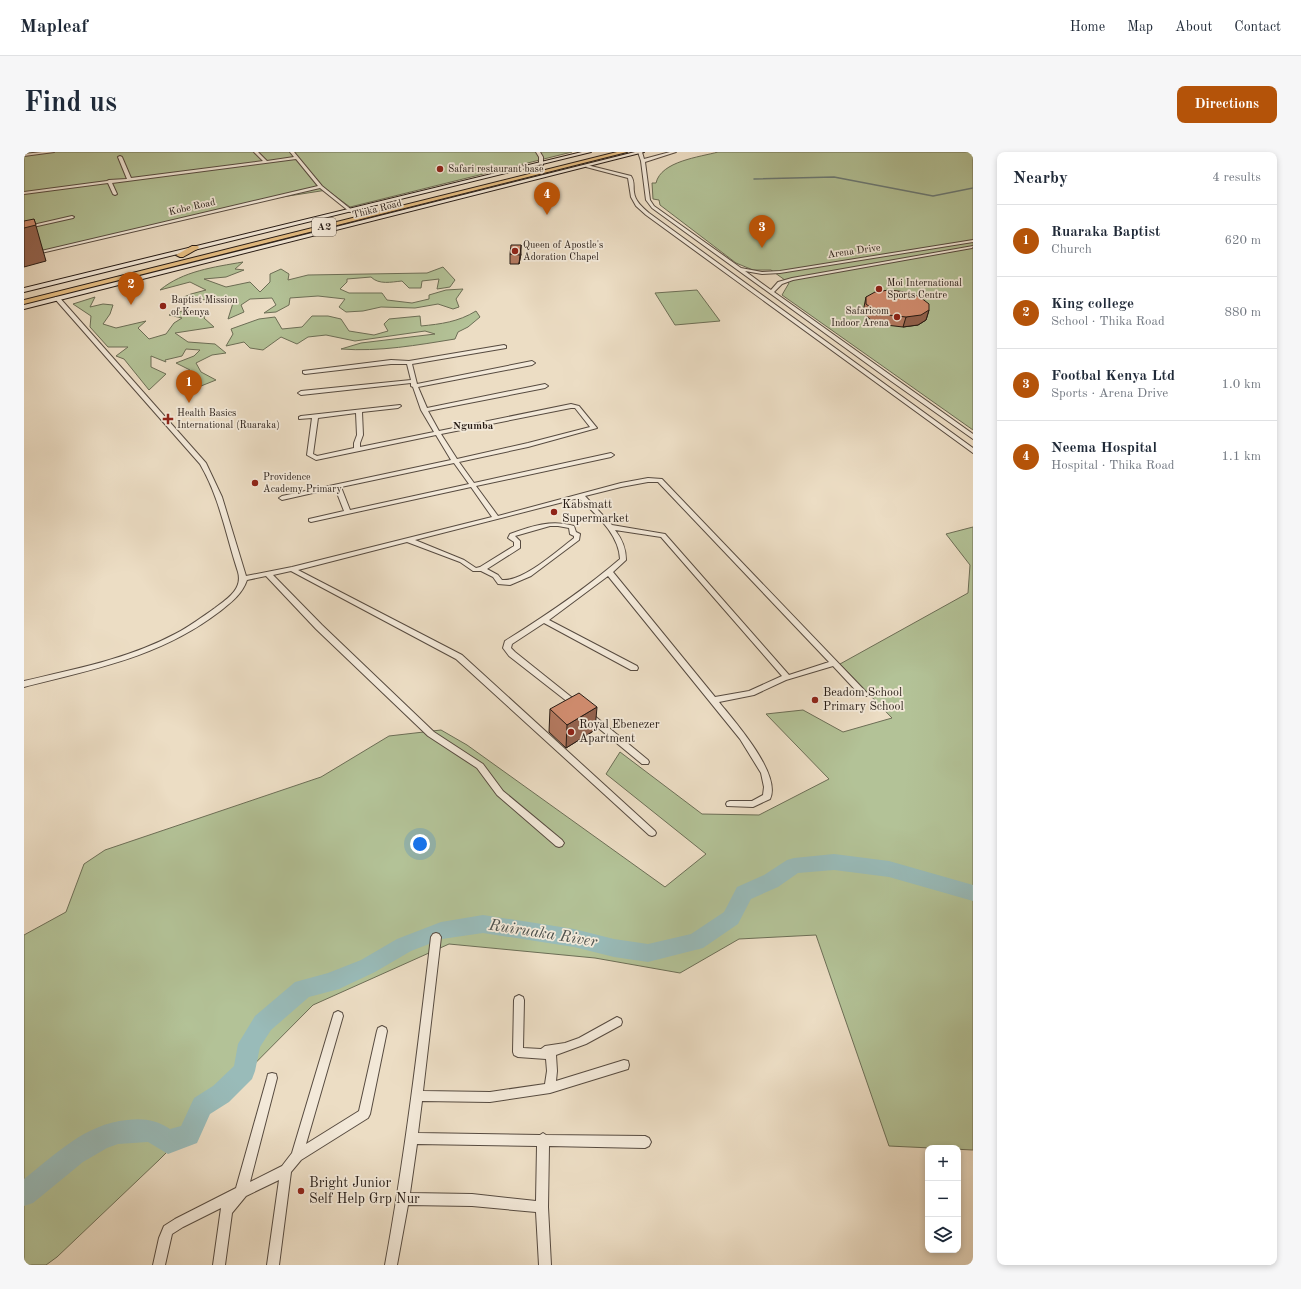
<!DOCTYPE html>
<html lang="en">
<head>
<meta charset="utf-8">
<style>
	:root { --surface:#fff; --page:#f6f6f7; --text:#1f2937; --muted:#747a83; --line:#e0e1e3; --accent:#b45309 }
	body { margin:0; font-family:"Old Standard TT",serif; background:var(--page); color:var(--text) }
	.controls { position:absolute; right:12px; bottom:12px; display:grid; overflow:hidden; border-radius:8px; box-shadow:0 2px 6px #0003 }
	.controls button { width:36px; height:36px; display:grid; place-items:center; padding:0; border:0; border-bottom:1px solid var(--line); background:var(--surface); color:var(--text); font:20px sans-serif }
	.you { position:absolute; left:396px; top:692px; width:14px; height:14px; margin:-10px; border:3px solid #fff; border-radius:50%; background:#1a73e8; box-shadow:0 0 0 6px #1a73e833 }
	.badge { display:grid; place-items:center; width:26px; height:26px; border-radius:50%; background:var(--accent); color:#fff; font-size:13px; font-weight:700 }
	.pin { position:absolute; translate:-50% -33px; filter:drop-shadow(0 1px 2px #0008) }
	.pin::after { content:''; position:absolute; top:21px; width:14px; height:12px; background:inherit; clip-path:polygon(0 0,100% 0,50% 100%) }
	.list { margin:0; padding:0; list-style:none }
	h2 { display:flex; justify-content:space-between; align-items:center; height:52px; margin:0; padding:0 16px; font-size:17px }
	h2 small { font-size:13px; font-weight:400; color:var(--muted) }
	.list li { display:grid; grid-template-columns:26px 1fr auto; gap:12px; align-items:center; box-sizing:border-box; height:72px; padding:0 16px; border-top:1px solid var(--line) }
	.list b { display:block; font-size:15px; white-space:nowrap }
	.list p { margin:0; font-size:13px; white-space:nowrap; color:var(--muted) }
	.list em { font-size:13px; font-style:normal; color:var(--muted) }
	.icon { flex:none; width:22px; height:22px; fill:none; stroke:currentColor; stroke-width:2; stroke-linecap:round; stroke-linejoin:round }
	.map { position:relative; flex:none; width:949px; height:1113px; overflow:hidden; border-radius:8px }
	header { display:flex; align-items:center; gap:24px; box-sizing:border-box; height:56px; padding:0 20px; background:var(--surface); border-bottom:1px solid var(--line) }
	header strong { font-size:19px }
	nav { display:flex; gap:22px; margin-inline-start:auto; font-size:14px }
	.intro { display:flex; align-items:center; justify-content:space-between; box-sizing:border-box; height:96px; padding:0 24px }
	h1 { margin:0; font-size:28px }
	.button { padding:10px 18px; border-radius:8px; background:var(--accent); color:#fff; font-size:14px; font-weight:700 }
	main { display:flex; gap:24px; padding:0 24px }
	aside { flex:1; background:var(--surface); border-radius:8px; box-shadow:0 2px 6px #0003 }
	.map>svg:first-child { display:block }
</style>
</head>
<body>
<header>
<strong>Mapleaf</strong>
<nav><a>Home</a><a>Map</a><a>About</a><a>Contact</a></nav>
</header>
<div class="intro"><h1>Find us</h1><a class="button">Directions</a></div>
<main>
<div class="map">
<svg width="949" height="1113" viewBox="0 0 949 1113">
	<rect width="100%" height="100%" fill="#ecddc4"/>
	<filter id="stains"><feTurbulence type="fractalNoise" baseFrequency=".005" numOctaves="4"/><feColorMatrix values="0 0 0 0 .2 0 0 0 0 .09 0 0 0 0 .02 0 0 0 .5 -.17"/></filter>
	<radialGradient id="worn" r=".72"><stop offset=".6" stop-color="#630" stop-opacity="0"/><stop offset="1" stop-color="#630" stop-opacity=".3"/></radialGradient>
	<g fill="#b3c297" stroke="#6c6e56">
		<path d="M0 0H548L326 55 303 38 232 49 0 105Z"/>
		<path d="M694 0H949V278L758 143 765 131 747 118H729L712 111 636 53 635 48 629 47 628 31H632C637 9 676 5 694 0Z"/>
		<path d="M219 110 211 117 220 118 202 125 180 127 202 135 226 130 236 140 246 130V122L257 117 265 122 264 128 284 123 403 121 419 115 431 128 426 135 413 137 415 127 398 129 397 136H385L378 129C367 130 355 133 347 125L323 127V130L316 137 325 141H358L363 148 388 151 405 147V143L422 138 439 137 432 147 435 155 429 157 414 152 391 156 357 155 339 159 322 160 315 155 321 147 294 144 266 146 265 153 252 160 240 161 252 153 248 146 226 147 217 153 220 160 204 167 209 151 195 145 178 148H153L167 142 182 138 166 130 136 138C159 119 190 115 219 110Z"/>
		<path d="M673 138 696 169 651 173 631 141Z"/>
		<path d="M71 145 66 155 79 152 89 153 86 162 79 172 92 176 122 169 114 176 125 187 142 182 150 171 158 166 145 163 162 158 182 162 180 166 190 175 151 181 164 190 191 192 202 201 188 203 172 211 177 220 192 228 172 236 159 225 166 218 152 211 170 204 176 198 162 197 158 204 141 208 142 210 127 204V215L142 222 125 238 100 207 92 204 104 195H84L66 175 67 164 49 152Z"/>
		<path d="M452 159 456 165 444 175 434 180 431 187C394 193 355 200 317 197L337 191 411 182 401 179 331 189 302 183 284 185 273 192 257 185 239 198 226 196 220 190 202 194 209 182 207 177 235 167 251 165 258 177 278 175 288 164H304L317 167 325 179 350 183 364 179 360 172 365 167 396 164 397 174C417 172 434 170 452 159Z"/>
		<path d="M949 375V998L865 994 792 783 715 787 656 821 571 806 425 792 289 853 135 1008 33 1105 22 1113H0V783L42 760 60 712 81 698 297 625 365 584 417 578 443 593 641 735 682 702 582 622 596 600 678 662 735 663 805 627 742 562 779 558 819 580 868 566 816 512 944 441 946 413 922 382Z"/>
	</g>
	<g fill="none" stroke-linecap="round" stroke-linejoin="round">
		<path stroke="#6b7b77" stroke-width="1.5" d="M730 27 810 25 909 44 949 36"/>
		<path fill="#99bbb9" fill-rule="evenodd" d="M810 702 865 709 949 733V749L865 725 810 718 774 721 754 735 727 747 714 772 679 796 624 810 590 805 550 795 459 781 418 787 387 799 351 820 315 837 285 845 247 878 236 895 231 919 228 927 205 950 186 962 173 991 144 1002 124 990 94 992 83 996 59 1010 9 1051 0 1054V1027C32 1002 61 972 103 968 120 966 132 968 146 977L157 974 170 946 189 934 210 914 214 892 231 864 271 830 304 821 337 808 373 787 417 770 459 763 550 777 590 787 624 792 667 782 700 760 713 735 740 723 763 708 770 706Z"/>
		<defs>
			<g id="minor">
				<path d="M18 0H30L0 4V2Z"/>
				<path d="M230 0H234L243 9 270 5 266 0H270L298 34 329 59 326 60 296 36 0 105V103L294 34 272 7 88 31 93 42 91 43 89 42 84 31 0 42V40L83 29 85 28 103 27 94 5 96 4 98 5 107 26 239 9Z"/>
				<path d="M614 0H618L620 7 646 0H652L621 10 626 48 630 54 717 116 738 120 756 119 949 88V90L756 121 738 122 721 119 747 138 754 130 768 126 949 94 948 96 769 128 758 132 750 140 949 282V287L867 229 628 56 622 48 617 9Z"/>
				<path d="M563 13 607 24C611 30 609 34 610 40 611 49 618 55 625 61L949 296V301L622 63 612 54 607 45 604 26 562 15Z"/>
				<path d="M48 64 50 65 49 66 0 77V75Z"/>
				<path d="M31 145H35L182 311 198 345 222 424 268 415 468 365 447 335 287 370 285 369V367L320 359 311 336 258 348 255 346 258 344 427 308 412 283 292 308 283 303 288 266 275 267V265L277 264 376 253 377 254 374 256 338 260 339 283 336 291V295L410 280 397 258 389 235 387 234V231L277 243 274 241 277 239 387 228 383 212H367L281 222 279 221V219L367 208 385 209 480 193 482 194V196L388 212 393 232 508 209 511 211 508 213 394 235 403 256 521 232 524 234 521 236 404 259 415 279 547 252 555 254 573 276 504 295 435 310 450 331 587 301 590 303 587 305 452 334 474 364 597 331 624 326 638 327 844 542 843 544H837L809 514 762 528 730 543 695 550C710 569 758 622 746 647L729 655 703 654 702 652 703 650 706 649H728L739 643 740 635 737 621 716 587 584 424 525 468 613 514 614 516 613 518H607L520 471 488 492 487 496 491 500 556 552 552 555 549 554 485 504 479 496 481 489C521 464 560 438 596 407 595 382 572 363 555 346L391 388 440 408 452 416 456 415 490 394V390L484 386 486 382C507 374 528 367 550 374L552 380 556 382 555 388 507 424 486 433 474 432 469 425 457 419H449L436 410 383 390 274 418 438 503 631 679 632 681 631 683 628 684 625 683 432 507 267 419 249 423 298 473 410 580 459 612 479 639 538 688 540 691 538 694 535 695 532 694 473 643 453 616 404 584 292 477 242 424 223 428C218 443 206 451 195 460 136 505 70 517 0 535V529C51 517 104 507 151 482 165 475 178 465 191 456 203 447 219 437 214 420 202 384 196 346 176 312L31 147ZM547 256H551L566 275 504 291 433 307 417 282ZM332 261 333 283 330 291V296L293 304 289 302 294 266ZM430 311 445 332 326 358 317 335ZM624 330H634L805 510 765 523 641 382 588 373 561 344 597 335ZM526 374H534L545 376 546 382 550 384V386C533 399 499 430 478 428L474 423 463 417 496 396V389L491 384ZM591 378 637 385 758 524 725 539 691 545 589 420 602 408C602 396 598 387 591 378Z"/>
				<path d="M564 560 567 561 624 608 625 610 624 612H618L561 565 560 563Z"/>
				<path d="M412 781 415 782 417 785 399 939 466 940 521 932 523 919 522 907 494 905 490 903 489 900 490 848 491 845 495 843 499 845 500 848 499 896 517 897 521 894 541 891 555 886 593 865 597 867 598 870 597 873 562 892 532 903 533 919 532 929 600 908 604 909 605 913 604 917 526 941 466 950 398 949 394 981 516 983 519 981 522 983 621 984 625 986 627 990 625 994 621 996 525 994 524 1055 527 1113H515L512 1060 448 1054 384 1053 373 1113H361C381 1004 394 895 407 785L409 782ZM393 992 513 994 512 1049 448 1042 386 1041Z"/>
				<path d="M314 859 318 861 319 864 282 992 335 959 353 879 354 876 358 874 362 876 363 879 346 962 344 966 277 1008 267 1020 255 1113H243L255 1028 222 1044 208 1061 201 1113H189L197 1056 159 1075 148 1082 141 1113H129L135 1086 140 1074 151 1067 212 1036 243 926 244 922 248 921 252 922 253 926 226 1030 258 1014 268 1001 309 864 310 861Z"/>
			</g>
			<path id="tertiary" d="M512 0H516L519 5V13L515 12V5Z"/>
			<g id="secondary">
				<path d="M558 0H567L0 140V136Z"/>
				<path d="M611 0H620L0 157V153Z"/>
			</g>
			<g id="trunk">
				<path d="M593 0H603L0 152V148Z"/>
				<path d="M168 94H174L175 96 159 105H156L152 103Z"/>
			</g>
		</defs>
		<use href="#minor" stroke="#574b40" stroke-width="2"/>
		<use href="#tertiary" stroke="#574b40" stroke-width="2"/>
		<use href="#secondary" stroke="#251a14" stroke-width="2"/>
		<use href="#trunk" stroke="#251a14" stroke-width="2"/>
		<use href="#minor" fill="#f3e9d9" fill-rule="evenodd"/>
		<use href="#tertiary" fill="#f3e9d9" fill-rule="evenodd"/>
		<use href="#secondary" fill="#f3e9d9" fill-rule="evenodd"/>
		<use href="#trunk" fill="#e6be82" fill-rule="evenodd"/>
	</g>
	<g fill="#b57a61" stroke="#251a14">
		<path d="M486 102H497L495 112H486Z"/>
		<path d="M842 145 905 158 902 168 894 173 879 175 862 173 847 168 839 161 840 155Z"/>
		<path d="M526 557 571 578 542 596 525 580Z"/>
	</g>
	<g fill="#94634f" stroke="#251a14">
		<path d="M10 67 22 109 0 115V76Z"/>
		<path d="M497 93V102L495 112 496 103Z"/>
		<path d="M905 158 902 168 894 173 879 175 882 165Z"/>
		<path d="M573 555 571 578 542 596 543 573Z"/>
	</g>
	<g fill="#d38e71" stroke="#251a14">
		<path d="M10 67 12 73 0 76V69Z"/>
		<path d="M487 93H497L496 103 486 102Z"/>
		<path d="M865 138 882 140 896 145 905 152V158L897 163 882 165 864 163 850 158 842 152V145L851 140Z"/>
		<path d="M555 541 573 555 543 573 526 557Z"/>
	</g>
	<g fill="#8f2418" stroke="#f3e9d9" stroke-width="1.5">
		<circle cx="416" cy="17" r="4"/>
		<circle cx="491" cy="99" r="4"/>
		<circle cx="855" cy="137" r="4"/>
		<circle cx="139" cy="154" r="4"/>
		<circle cx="873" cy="165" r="4"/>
		<path d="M142 261h4v4h4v4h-4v4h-4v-4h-4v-4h4z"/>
		<circle cx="231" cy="331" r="4"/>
		<circle cx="530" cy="360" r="4"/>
		<circle cx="791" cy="548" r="4"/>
		<circle cx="547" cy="580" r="4"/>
		<circle cx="277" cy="1039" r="4"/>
	</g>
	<g text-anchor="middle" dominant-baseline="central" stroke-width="3.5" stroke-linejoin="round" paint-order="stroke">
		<g font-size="10" fill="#251a14" stroke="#f3e9d9" text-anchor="start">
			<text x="424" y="17">Safari restaurant base</text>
			<text x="499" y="93">Queen of Apostle's<tspan x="499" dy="12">Adoration Chapel</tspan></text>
			<text x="863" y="131">Moi International<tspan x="863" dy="12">Sports Centre</tspan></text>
			<text x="147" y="148">Baptist Mission<tspan x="147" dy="12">of Kenya</tspan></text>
			<text x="865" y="159" text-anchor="end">Safaricom<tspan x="865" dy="12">Indoor Arena</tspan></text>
			<text x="153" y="261">Health Basics<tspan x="153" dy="12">International (Ruaraka)</tspan></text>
			<text x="239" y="325">Providence<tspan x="239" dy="12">Academy Primary</tspan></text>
		</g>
		<g font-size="10" fill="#251a14" stroke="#f3e9d9">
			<text transform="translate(168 55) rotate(-13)">Kobe Road</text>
			<text transform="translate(353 57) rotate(-14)">Thika Road</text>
			<text transform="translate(830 99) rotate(-8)">Arena Drive</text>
		</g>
		<rect fill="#f3e9d9" stroke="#63584f" stroke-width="1" x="288" y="66" width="24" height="18" rx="3"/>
		<g font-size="11" font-weight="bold" fill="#251a14">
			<text x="300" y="75">A2</text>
		</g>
		<g font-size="11" font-weight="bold" fill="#251a14" stroke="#f3e9d9">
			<text x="449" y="274">Ngumba</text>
		</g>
		<g font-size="12" fill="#251a14" stroke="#f3e9d9" text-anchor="start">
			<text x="538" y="353">Kabsmatt<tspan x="538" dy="14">Supermarket</tspan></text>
			<text x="799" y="541">Beadom School<tspan x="799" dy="14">Primary School</tspan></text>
			<text x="555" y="573">Royal Ebenezer<tspan x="555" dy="14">Apartment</tspan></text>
		</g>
		<g font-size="14" fill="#251a14" stroke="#f3e9d9" text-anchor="start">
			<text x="285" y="1031">Bright Junior<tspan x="285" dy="16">Self Help Grp Nur</tspan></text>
		</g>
		<g font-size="16" font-style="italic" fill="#4e524e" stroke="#f3e9d9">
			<text transform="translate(519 782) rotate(9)">Ruiruaka River</text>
		</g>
	</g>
	<rect width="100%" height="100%" filter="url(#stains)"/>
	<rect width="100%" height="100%" fill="url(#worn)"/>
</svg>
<div class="controls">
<button>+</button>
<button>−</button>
<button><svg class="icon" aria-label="layers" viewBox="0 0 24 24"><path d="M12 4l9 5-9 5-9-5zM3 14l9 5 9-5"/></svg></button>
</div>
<div class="you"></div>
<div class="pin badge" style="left:165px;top:251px">1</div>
<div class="pin badge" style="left:107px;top:153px">2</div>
<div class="pin badge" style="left:738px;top:96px">3</div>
<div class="pin badge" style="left:523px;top:63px">4</div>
</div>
<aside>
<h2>Nearby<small>4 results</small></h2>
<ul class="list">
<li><span class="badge">1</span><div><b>Ruaraka Baptist</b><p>Church</p></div><em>620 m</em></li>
<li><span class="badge">2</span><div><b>King college</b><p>School · Thika Road</p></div><em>880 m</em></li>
<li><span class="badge">3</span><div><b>Footbal Kenya Ltd</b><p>Sports · Arena Drive</p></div><em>1.0 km</em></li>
<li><span class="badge">4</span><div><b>Neema Hospital</b><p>Hospital · Thika Road</p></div><em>1.1 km</em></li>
</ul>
</aside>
</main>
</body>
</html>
